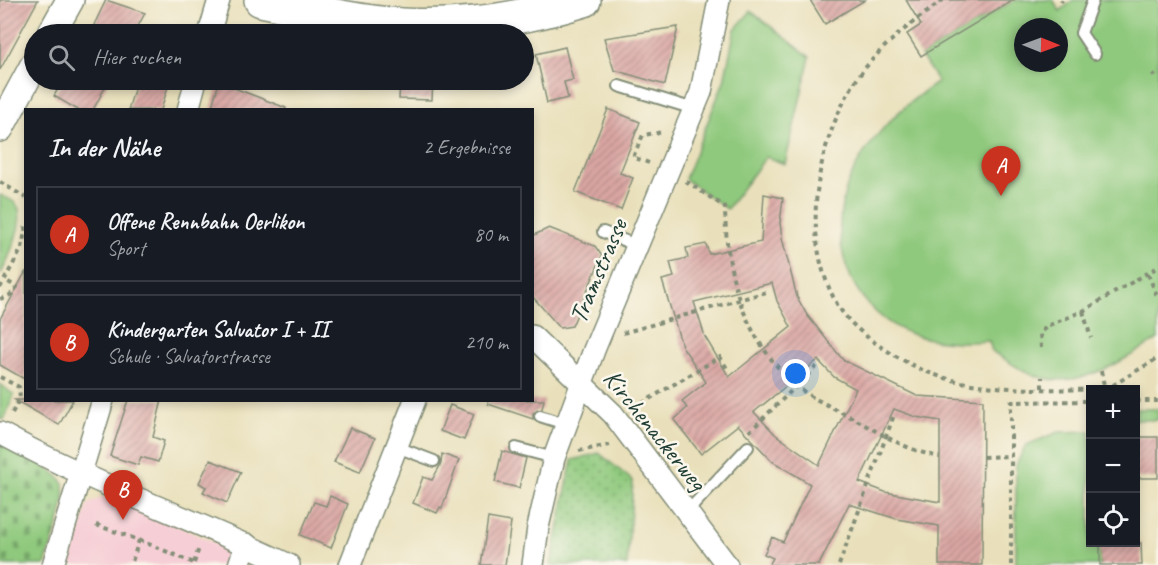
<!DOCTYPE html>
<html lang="de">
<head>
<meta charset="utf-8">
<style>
	:root { --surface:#171b24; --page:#242831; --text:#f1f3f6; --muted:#9ea1a6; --line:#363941; --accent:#c8321e }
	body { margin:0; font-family:Caveat,sans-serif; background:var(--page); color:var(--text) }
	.controls { position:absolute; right:18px; bottom:18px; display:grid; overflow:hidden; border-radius:0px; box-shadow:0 3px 9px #0003 }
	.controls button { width:54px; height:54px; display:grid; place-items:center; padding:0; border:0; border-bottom:2px solid var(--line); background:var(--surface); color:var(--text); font:30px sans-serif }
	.compass { position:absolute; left:1014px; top:18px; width:54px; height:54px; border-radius:50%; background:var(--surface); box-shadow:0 3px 9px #0003; rotate:91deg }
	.you { position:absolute; left:796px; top:374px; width:21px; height:21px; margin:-15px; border:4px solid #fff; border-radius:50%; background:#1a73e8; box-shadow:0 0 0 9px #1a73e833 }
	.badge { display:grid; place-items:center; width:39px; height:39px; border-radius:50%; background:var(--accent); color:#fff; font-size:20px; font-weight:700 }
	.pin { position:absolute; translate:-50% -50px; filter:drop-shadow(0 2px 3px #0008) }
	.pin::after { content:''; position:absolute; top:32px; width:21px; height:18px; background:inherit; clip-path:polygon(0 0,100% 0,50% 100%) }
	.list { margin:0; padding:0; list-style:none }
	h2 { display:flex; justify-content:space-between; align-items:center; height:78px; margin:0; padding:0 24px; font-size:26px }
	h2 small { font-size:20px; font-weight:400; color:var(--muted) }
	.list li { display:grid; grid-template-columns:39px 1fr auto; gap:18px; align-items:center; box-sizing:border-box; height:96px; margin:0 12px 12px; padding:0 12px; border:2px solid var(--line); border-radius:0px }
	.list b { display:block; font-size:22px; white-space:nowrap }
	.list p { margin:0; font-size:20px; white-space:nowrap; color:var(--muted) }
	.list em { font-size:20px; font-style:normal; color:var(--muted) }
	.icon { flex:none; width:33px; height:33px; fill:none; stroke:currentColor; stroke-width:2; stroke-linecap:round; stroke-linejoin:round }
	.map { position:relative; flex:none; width:1158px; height:565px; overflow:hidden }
	.search { position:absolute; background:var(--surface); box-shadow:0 3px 9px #0003; left:24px; top:24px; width:510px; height:66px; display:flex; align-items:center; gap:15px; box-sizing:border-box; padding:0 21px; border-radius:33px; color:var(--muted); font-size:22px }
	.panel { position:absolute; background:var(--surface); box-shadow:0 3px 9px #0003; left:24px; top:108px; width:510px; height:294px; border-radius:0px }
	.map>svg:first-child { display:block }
</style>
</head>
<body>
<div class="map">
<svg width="1158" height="565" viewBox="0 0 1158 565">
	<defs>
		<pattern id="cemetery-stones" width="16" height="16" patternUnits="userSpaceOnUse" patternTransform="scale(1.5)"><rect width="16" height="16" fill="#8fc97d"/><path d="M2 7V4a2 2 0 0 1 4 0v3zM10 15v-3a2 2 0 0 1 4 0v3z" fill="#74a467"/></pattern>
		<pattern id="garden-dots" width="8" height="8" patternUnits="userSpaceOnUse" patternTransform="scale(1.5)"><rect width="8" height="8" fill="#8fc97d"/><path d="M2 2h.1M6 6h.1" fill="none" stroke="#74a467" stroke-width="1.8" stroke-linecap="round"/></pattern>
		<pattern id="building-hatch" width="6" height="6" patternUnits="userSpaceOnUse" patternTransform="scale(1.5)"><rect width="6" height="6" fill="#daa6a3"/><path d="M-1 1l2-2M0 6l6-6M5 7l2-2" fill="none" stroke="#b08886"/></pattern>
	</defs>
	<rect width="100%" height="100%" fill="#fbf7ec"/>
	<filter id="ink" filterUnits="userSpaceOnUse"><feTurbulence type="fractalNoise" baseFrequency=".0167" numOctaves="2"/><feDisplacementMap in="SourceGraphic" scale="12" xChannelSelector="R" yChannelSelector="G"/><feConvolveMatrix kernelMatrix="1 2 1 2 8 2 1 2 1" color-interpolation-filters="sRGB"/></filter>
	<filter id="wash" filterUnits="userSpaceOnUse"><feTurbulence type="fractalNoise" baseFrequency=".008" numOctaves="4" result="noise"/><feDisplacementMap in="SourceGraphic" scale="24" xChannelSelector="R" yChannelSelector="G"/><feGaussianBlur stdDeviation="1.35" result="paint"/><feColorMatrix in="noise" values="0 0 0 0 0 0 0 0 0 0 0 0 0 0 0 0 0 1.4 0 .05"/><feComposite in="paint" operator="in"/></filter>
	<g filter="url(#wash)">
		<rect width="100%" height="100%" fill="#e9e0bb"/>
		<path fill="#f6cfd6" d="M107 495 218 544 226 550 229 565H69L88 504Z"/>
		<g fill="#8fc97d" stroke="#578358" stroke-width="1.5" fill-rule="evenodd">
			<path d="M1014 0H1053L1060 11 1073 0H1158V339C1120 362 1074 394 1028 373 1015 367 1003 358 992 351L989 341C960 343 931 343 904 331 848 305 827 239 848 183 864 142 902 105 938 82L921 56ZM1023 27H1059V63H1023Z"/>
			<path d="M751 11 810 57 785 164 766 157 727 209 685 179 724 81 735 29Z"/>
			<path d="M0 195C5 197 13 200 16 204 28 217 7 262 0 275Z"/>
			<path d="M0 384 14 395 4 420 0 418Z"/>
			<rect x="1136" y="409" width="22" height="11"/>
			<path d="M1090 431V542L1100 543V565H1016V465L1026 445 1059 432Z"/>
		</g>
		<path fill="url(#cemetery-stones)" stroke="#578358" stroke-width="1.5" d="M0 443C14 451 57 469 63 483 70 499 50 547 45 565H0Z"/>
		<path fill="url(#garden-dots)" stroke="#578358" stroke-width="1.5" d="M599 453 633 481 627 565H551L572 460Z"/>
		<g id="blocks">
			<g fill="url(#building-hatch)" fill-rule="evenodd">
				<path d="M0 0H38L0 70Z"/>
				<path d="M106 0 145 13 134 34H110L94 25Z"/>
				<path d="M810 0H865L825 24Z"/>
				<path d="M906 0H1014L921 56 907 34 921 25Z"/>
				<path d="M678 27 665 85 614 70 604 38Z"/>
				<path d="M565 47 573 80 564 82 568 98 547 103 536 54Z"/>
				<path d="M63 80H109L93 110H78L54 96Z"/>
				<path d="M137 80H157L169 83 161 110H128Z"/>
				<path d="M400 80H433L432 100 399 99Z"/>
				<path d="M219 82 286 108 285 110H211Z"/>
				<path d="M608 109 640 122 620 173 633 178 621 210 575 192Z"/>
				<path d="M764 194 783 198 780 223 782 238 797 297 807 315 843 360 917 396 983 400 982 565H939V526L897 519 849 504 819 565H769L773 558 764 554 772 537 783 542 810 484 772 461 738 425 701 454 674 420 687 408 682 401 706 382 682 346 662 280 674 277 670 262 688 258 686 248 706 244 709 254 761 242ZM772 283 777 301 791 327 729 377 705 337 694 302ZM818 360 834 377 856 389 819 465 776 435 754 412ZM894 409 916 417 940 421V502L885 492 859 482Z"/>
				<path d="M549 228 595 246 602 256 572 326 560 328 532 296V236Z"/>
				<path d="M26 271V380L0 365V319Z"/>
				<path d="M15 400H73L59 425Z"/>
				<path d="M128 400H162L153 437 164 441 158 462 141 457 138 465 110 456Z"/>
				<path d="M488 400H544L542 409 533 413V419L488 404Z"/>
				<path d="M450 405 474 414 464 440 440 431Z"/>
				<path d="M350 428 375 438 360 472 334 462Z"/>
				<rect x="1136" y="437" width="22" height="41"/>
				<path d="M502 451 526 458 519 488 495 482Z"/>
				<path d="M442 454 459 460 442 508 440 507 437 513 413 503 423 477 432 480 441 464Z"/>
				<path d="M210 460 241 472 227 503 203 492 206 487 199 483Z"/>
				<path d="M330 496 348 504 331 548 300 535 314 502 326 506Z"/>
				<path d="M488 518 511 522 505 565H481Z"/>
				<path d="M1100 543H1141L1142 565H1100Z"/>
			</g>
		</g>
	</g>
	<g filter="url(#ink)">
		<use href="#blocks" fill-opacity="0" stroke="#848e78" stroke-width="1.5"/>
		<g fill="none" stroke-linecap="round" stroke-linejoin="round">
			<defs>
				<g id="service">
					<path d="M1093 0 1081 33 1095 54"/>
					<path d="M619 86 694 109"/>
					<path d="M603 232 638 246"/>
					<path d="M540 416 565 424"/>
					<path d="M397 447 434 461"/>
					<path d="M516 448 554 458"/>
					<path d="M687 512 748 447"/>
				</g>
				<g id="minor">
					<path d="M209 34 219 0"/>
					<path d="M188 110 196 80"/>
					<path d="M532 336 613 414 727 565"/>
					<path d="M0 433C93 484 194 519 289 565"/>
					<path d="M53 565 103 400"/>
					<path d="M239 565 246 544"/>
					<path d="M350 565 415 400"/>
					<path d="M533 565 538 527 554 458 594 350 701 92 719 0"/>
				</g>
				<g id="tertiary">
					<path d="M51 34 70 0"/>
					<path d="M0 128 34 65"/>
				</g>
				<path id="primary" d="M261 0C307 10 354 22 402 25 462 28 526 18 584 0"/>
			</defs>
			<use href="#service" stroke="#848e78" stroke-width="14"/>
			<use href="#minor" stroke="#848e78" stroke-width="24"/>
			<use href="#tertiary" stroke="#848e78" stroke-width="30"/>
			<use href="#primary" stroke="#848e78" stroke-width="36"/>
			<g stroke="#848e78" stroke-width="4" stroke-dasharray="4.5 4.5" stroke-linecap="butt">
				<path d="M943 0C909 25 874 50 852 87 815 149 800 239 837 304 853 332 890 354 918 368 972 393 1034 388 1092 390"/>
				<path d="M1061 2 1062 0"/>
				<path d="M1152 76 1158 73"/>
				<path d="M649 163 633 157 643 135 663 132"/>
				<path d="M686 181 725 207C726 275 742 335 794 384 810 398 834 408 853 418 881 434 908 451 940 457"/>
				<path d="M0 182 26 198"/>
				<path d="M1148 274 1157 296"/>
				<path d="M0 288 22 248 26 225"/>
				<path d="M0 299 10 295 17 287 5 280"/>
				<path d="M1083 311 1091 338"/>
				<path d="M623 333 770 291"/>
				<path d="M1041 348 1040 333 1047 326 1083 311 1158 267"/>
				<path d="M1101 371 1105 390"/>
				<path d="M0 377 19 387 20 398 11 415"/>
				<path d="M1042 388V377"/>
				<path d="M1105 390 1158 358"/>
				<path d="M1136 401H1158"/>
				<path d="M634 408 720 357 728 370"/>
				<path d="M749 432 820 363"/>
				<path d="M579 451 610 445"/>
				<path d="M983 457 1011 456"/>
				<path d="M96 525 139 540 131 565"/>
				<path d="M139 540 194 563"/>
				<path d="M194 563 199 548"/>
				<path d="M839 565 894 415"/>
				<path d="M1011 565V402L1090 401"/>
			</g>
			<use href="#service" stroke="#fff" stroke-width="10"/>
			<use href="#minor" stroke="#fff" stroke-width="21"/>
			<use href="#tertiary" stroke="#fff" stroke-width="27"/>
			<use href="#primary" stroke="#fff" stroke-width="33"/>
		</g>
	</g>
	<g text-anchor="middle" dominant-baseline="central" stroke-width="5" stroke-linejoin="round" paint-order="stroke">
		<g font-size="26" fill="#1f3d34" stroke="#fbf7ec">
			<text transform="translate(598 271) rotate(-67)">Tramstrasse</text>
			<text transform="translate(655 430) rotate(51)">Kirchenackerweg</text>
		</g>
	</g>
</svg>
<div class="controls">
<button>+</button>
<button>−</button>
<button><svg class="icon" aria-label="locate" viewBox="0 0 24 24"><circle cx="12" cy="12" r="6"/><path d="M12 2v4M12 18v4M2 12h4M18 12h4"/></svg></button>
</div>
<svg class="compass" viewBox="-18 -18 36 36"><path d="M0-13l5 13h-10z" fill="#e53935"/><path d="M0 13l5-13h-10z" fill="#9ea1a6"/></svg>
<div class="you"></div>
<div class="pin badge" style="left:1001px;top:196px">A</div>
<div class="pin badge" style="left:123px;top:520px">B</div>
<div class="search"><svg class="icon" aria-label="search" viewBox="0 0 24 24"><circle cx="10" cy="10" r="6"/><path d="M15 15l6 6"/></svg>Hier suchen</div>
<section class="panel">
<h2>In der Nähe<small>2 Ergebnisse</small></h2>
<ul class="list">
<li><span class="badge">A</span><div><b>Offene Rennbahn Oerlikon</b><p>Sport</p></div><em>80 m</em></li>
<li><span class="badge">B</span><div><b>Kindergarten Salvator I + II</b><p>Schule · Salvatorstrasse</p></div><em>210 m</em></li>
</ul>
</section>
</div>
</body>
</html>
